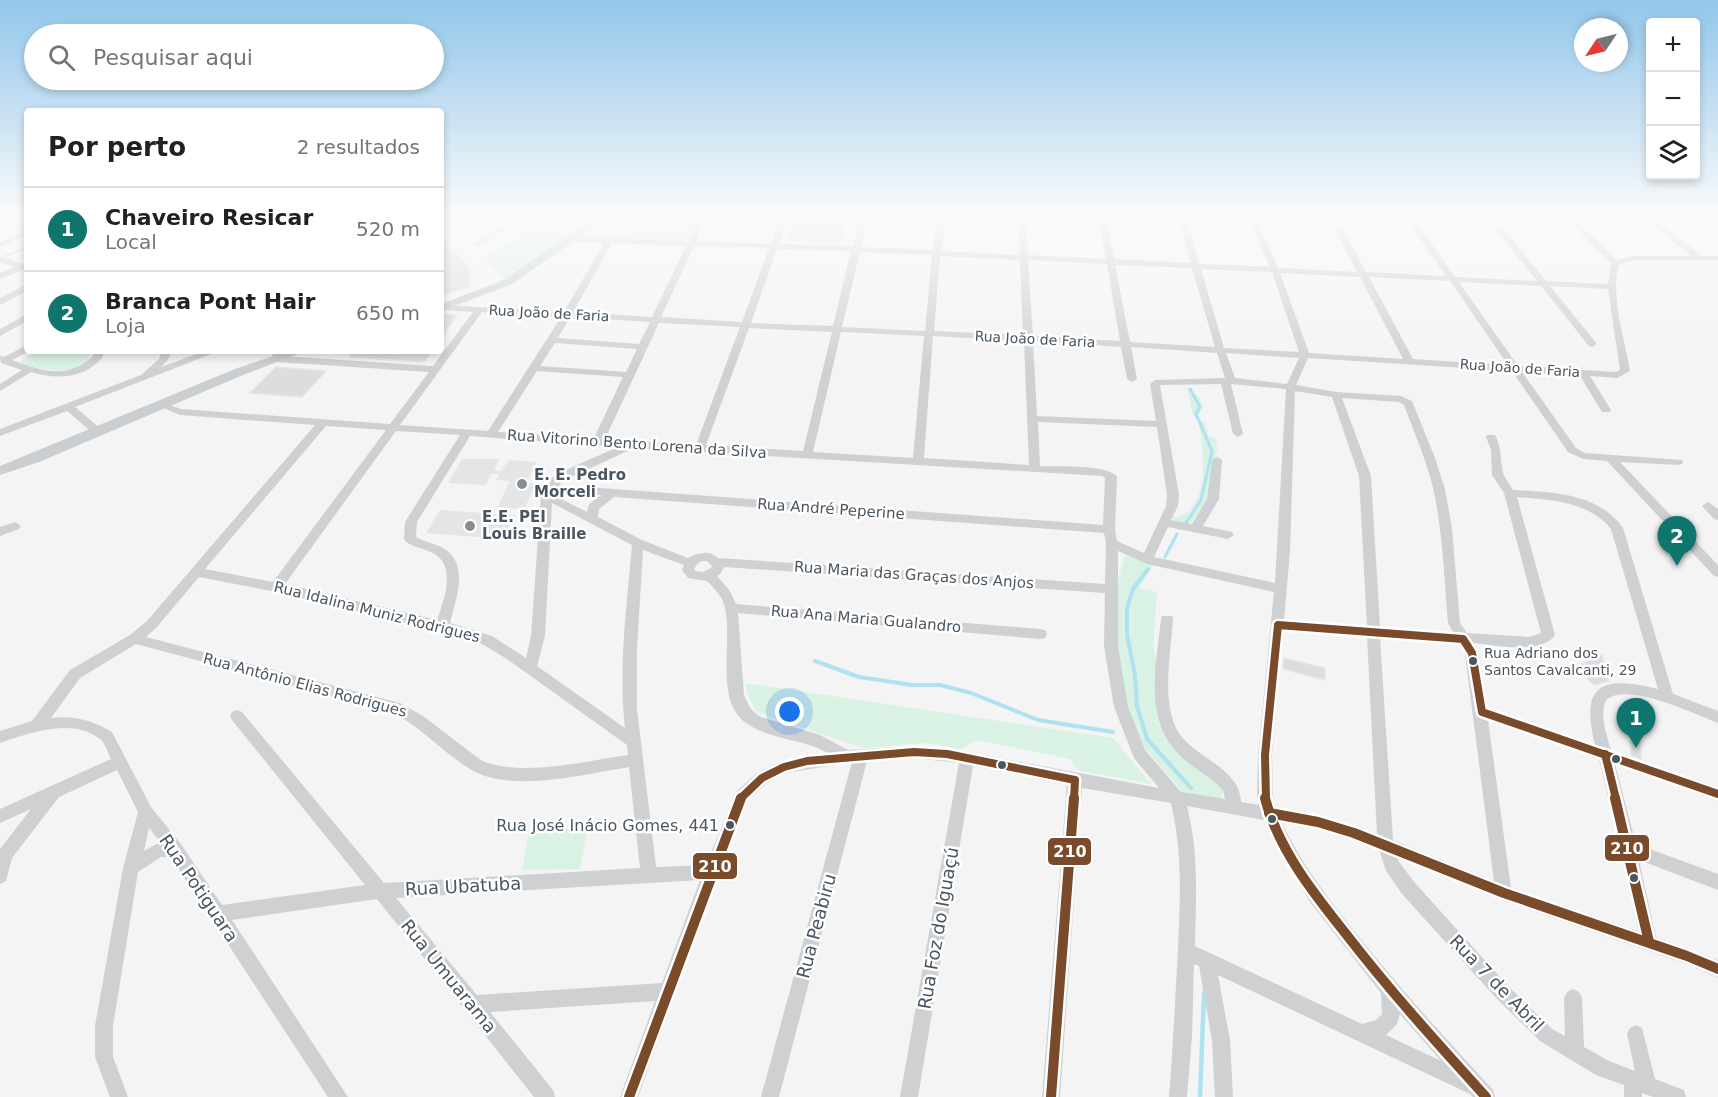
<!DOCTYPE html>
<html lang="pt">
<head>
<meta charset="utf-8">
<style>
	:root { --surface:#fff; --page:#f2f2f2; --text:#202124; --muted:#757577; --line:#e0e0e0; --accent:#0f766e }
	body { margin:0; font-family:"DejaVu Sans",sans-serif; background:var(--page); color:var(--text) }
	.controls { position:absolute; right:18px; top:18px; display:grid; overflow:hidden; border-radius:6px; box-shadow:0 3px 9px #0003 }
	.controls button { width:54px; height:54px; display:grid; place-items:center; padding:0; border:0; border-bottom:2px solid var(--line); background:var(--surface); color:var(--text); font:30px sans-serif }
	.compass { position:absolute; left:1574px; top:18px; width:54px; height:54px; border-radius:50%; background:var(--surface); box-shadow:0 3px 9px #0003; rotate:235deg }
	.you { position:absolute; left:790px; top:712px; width:21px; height:21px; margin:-15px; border:4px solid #fff; border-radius:50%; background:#1a73e8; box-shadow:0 0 0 9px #1a73e833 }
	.badge { display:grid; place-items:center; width:39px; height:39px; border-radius:50%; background:var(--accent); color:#fff; font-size:20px; font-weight:700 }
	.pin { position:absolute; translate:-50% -50px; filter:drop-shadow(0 2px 3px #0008) }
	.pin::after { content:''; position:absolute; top:32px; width:21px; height:18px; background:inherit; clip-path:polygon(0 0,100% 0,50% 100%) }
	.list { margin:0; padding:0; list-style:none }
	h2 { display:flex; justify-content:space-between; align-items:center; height:78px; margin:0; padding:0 24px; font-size:26px }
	h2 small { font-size:20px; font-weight:400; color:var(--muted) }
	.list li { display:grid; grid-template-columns:39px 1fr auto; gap:18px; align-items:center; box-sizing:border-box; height:84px; padding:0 24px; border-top:2px solid var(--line) }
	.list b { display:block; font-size:22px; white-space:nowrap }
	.list p { margin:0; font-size:20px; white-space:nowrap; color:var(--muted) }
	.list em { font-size:20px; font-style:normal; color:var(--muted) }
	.icon { flex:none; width:33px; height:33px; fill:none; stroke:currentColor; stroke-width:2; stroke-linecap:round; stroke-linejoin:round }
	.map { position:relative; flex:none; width:1718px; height:1097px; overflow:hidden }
	.search { position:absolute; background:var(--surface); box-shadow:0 3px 9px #0003; left:24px; top:24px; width:420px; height:66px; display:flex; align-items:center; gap:15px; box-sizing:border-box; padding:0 21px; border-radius:33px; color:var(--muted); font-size:22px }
	.panel { position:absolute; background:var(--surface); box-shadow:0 3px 9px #0003; left:24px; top:108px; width:420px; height:246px; border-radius:6px }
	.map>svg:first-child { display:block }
</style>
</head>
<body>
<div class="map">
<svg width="1718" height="1097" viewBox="0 0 1718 1097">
	<rect width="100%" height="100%" fill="#f4f4f4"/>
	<g fill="#e6e5e6">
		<path d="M462 459H499L494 470 501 471 509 460 537 462 526 483H537L524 509 497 508 510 481 496 480 499 474H491L486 485 448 483Z"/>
		<path d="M440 510 515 515 503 539 426 533Z"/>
	</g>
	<g fill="#d9f2e3">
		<path d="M615 216H699L687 241 580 238Z"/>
		<path d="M535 224 572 233 506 280 485 259Z"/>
		<path d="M36 351H91C81 380 40 369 19 363Z"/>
		<path d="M1187 388 1199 397 1203 407 1197 417 1205 423 1208 435 1215 438 1217 445 1215 446 1218 448 1215 454 1217 458 1213 489 1204 507 1201 508C1191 524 1192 526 1173 521L1172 517C1213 517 1204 439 1197 417L1193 416Z"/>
		<path d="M1125 555 1153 565 1139 588 1157 592 1153 648 1160 669 1161 717 1159 723 1175 747 1224 788 1221 801 1182 792 1138 740 1120 682 1115 629 1117 584Z"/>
		<path d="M745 683 1113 738 1151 784 1077 770 1070 759 976 740 962 749 925 743 863 748 757 712 749 698Z"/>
		<path d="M588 826 580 869 522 870 529 831Z"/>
	</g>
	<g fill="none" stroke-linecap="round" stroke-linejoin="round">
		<path stroke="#aee2f0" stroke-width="2" d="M5 256 27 248"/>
		<g stroke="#aee2f0" stroke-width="3">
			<path d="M1186 523 1201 500 1212 451 1196 414 1200 407 1190 389"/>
			<path d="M1165 557 1177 534"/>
		</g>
		<g stroke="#aee2f0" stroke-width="4">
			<path d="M1148 569 1133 589 1127 608V635L1135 675 1137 706 1147 739 1191 788"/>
			<path d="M815 661 859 677 912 685H940L971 693 1038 720 1113 732"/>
		</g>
		<path stroke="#aee2f0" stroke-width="4.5" d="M1200 1097 1204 993"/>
	</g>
	<g fill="#ddddde" stroke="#e5e6e7" stroke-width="1.5">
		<path d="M517 216H531L505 230 484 246 473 244Z"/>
		<path d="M794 216H847L841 243 786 240Z"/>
		<path d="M441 236 468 266 470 276 469 287 441 296Z"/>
		<path d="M441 313 457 315 441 338Z"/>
		<path d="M350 351H432L425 361 421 362 350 357Z"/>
		<path d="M276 367 326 371 302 397 250 393Z"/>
		<path d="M1602 655 1609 681 1594 685 1575 667Z"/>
		<path d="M1284 658 1325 668V680L1283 669Z"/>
		<path d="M1631 735 1640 738 1641 759 1631 755Z"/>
	</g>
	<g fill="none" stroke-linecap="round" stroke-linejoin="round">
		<g fill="#ced0d2" fill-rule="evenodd">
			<path d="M0 216H7L0 220Z"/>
			<path d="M700 216H708L696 241 771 244 781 216H789L779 244 853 246 860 216H868L861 247 932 250 939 216H947L941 251 1020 255 1018 216H1026L1028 255 1106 259 1098 216H1106L1114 259 1191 263 1178 216H1186L1199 264 1270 267 1248 216H1256L1278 268 1357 272 1328 216H1336L1366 272 1446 276 1404 216H1412L1455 277 1537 281 1485 216H1493L1546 281 1608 284 1611 263 1563 216H1572L1617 260 1633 256H1691L1642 216H1651L1702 256H1718V260H1633L1619 265C1610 295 1625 340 1630 371L1617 378 1590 376 1611 410 1610 412H1602L1580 376 1522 372 1576 448 1585 453 1682 460 1683 462 1682 464 1678 465 1620 462 1718 565V577L1714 576 1607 461 1583 459 1568 452 1512 371 1308 358 1296 385 1336 392 1401 396 1412 401 1435 458 1445 489 1452 529 1460 623 1467 633 1529 637 1541 633 1504 493 1492 475 1491 450 1486 437 1487 435H1495C1502 448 1500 459 1503 473 1505 479 1510 484 1513 490 1551 492 1599 493 1623 528L1673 694 1718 711V723C1694 714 1628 681 1606 700 1599 716 1607 734 1611 751L1718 787V801L1615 764 1636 844 1718 874V890L1639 860 1656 937 1718 960V978L1686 964 1504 901 1397 856 1399 862 1415 883 1509 987 1552 1029 1565 1036 1564 998 1567 992 1573 989 1579 992 1582 998 1584 1047 1609 1061 1635 1071 1627 1034 1630 1028 1636 1025 1642 1028 1655 1079 1684 1090 1686 1097H1653L1642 1093V1097H1624V1085L1596 1075 1540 1041 1497 999 1403 895 1386 871 1379 849 1318 829 1282 823C1302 865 1330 901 1359 937 1401 990 1447 1040 1493 1090L1495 1097H1473L1470 1094 1218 975 1230 1040 1233 1097H1215L1212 1040 1199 966 1194 964 1192 1036 1187 1097H1169C1173 1048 1175 999 1178 950 1180 897 1183 856 1171 803L1082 788 1060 1097H1042L1067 785 973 766 918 1097H900L959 763 914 758 867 761 779 1097H761L852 762 786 773 767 783 747 801 719 872 638 1097H620L655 1001 490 1012 553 1090 555 1097H534L377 899 232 920 348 1097H328L171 857H161L138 872 113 1026V1057L128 1097H110L95 1057V1026L123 868 138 812 117 770 59 797 12 858 6 881 0 884V849L31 809 0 823V809L111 759C108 753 105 743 100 739 72 717 29 733 0 743V731L32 721 70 670 130 635 147 621 315 425 180 415 156 405 161 402 181 409 390 424 429 372 276 362 271 359 274 351H284L282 356 433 366 473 312 442 310 441 305 564 312 604 243 569 241H566V237L688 241ZM612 243 686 246 652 317 573 312ZM694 246 769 248 742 322 661 317ZM777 249 851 251 833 326 751 323ZM860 252 932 255 925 331 842 327ZM940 256 1020 260 1023 335 934 331ZM1028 260 1107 264 1120 341 1033 336ZM1115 265 1192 268 1215 347 1130 342ZM1201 269 1272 272 1299 352 1224 348ZM1280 273 1360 277 1403 359 1309 353ZM1369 277 1450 281 1508 365 1413 359ZM1459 282 1541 286 1589 346 1592 347 1597 344 1550 286 1608 289 1620 370 1615 372 1518 366ZM482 312 561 317 488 431 400 425ZM570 317 650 322 639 344 558 338ZM659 323 740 327 696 445 605 439ZM749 328 832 332 803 451 706 445ZM841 332 924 336 913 458 813 452ZM933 336 1024 341 1029 465 924 458ZM1033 341 1121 347 1127 379 1132 382 1137 379 1131 347 1217 353 1225 378 1155 380 1150 384 1156 421 1037 416ZM555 343 637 349 626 372 540 366ZM1226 353 1299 358 1287 384 1235 378ZM537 371 623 377 594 438 498 432ZM1221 384 1233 434 1238 437 1243 434 1231 384 1286 389 1275 583 1154 557 1168 527 1228 539 1234 535 1232 532 1203 526 1219 499 1222 460 1217 457 1212 460 1207 499 1192 524 1171 520 1178 506 1179 495 1160 385ZM1295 391 1332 397 1359 476 1367 626 1284 620 1290 551ZM1342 398 1399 402 1404 405C1414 432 1426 459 1433 488 1443 532 1444 578 1448 623L1453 632 1380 627 1371 476ZM1038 422 1157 427 1167 495 1166 506 1144 553 1117 541 1115 529 1117 476C1104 464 1058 467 1040 466ZM326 426 386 430 273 582 205 569ZM396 431 460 435 405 522 404 539 406 542C414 547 424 549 433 553 457 566 444 600 437 620L285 584ZM470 436 618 447 561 472 552 478 541 496 531 636 526 658 492 636 450 623C456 599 470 564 443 548 434 543 424 542 416 537L417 522ZM634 448 1102 476 1105 478 1103 525 559 485 569 478ZM555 492 601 495 589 504 587 512 553 495ZM614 497 1104 533 1106 543 1105 584 718 558C709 549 698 553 688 558L642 540 598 517 599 509ZM1517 497C1551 500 1588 501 1611 529L1658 689C1601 675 1580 684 1595 745L1486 708 1479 653 1473 643C1494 645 1542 655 1555 635ZM552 503 632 545C627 605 618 667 625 728L537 666 545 636ZM643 550 684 565 682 570 688 578 707 581C712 586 718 592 722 599 737 633 711 697 746 723 770 740 803 739 828 753L779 762 757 773 736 792 706 865 656 867 637 709V647ZM1118 551 1147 564 1274 592 1258 755 1257 797 1259 805 1241 802C1240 765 1188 757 1175 726 1162 694 1171 653 1173 619L1172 616H1162L1161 619C1157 659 1145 710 1171 745 1184 764 1208 774 1223 790L1225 799 1181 792 1145 750 1128 707 1118 646ZM702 561H707L712 566 711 568 703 572 696 571 694 569 698 563ZM724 567 1105 593 1104 646 1114 707 1134 758 1159 788 947 748 914 746 848 750 820 735 761 717C751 711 748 705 744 695L738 613 1040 639 1045 638 1047 634 1045 630 1040 629 736 604 730 591 717 576 720 574ZM199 577 276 592 457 635 482 644 507 659 627 745 628 755C585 761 524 777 482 761L423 716 400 703 146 637 157 627ZM1283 630 1367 636 1377 834 1318 815 1275 808 1273 797 1272 755ZM1380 637 1459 642 1465 654 1494 881 1393 840ZM136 644 392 712C421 727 442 752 470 769 510 794 585 774 629 767L640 868 384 883 242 712 237 710 232 712 230 716 232 720 365 885 222 905 181 844 151 807 112 732C93 720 73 715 51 718L80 678ZM1488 720 1599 759 1621 849 1638 931 1511 888ZM1187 806 1264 820 1280 853 1310 902 1381 993 1382 1014 1376 1020 1362 1024 1195 946C1196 897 1199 854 1187 806ZM149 828 160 842 144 851ZM700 880 662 983 477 995 396 898ZM1400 1014 1441 1061 1386 1035 1397 1024Z"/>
			<path d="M24 230H27V235L0 247V242Z"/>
			<path d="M0 257 27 265V271L23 270 0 279V273L15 267 0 262Z"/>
			<path d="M27 284V291L0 305V298Z"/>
			<path d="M27 314V321L0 336V329Z"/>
			<path d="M27 345V351H29L12 360C42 371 67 380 93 356V351H103V357C84 379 57 380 31 372L0 391V384L22 370 1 363 0 356 4 357Z"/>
			<path d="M162 351H172L168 360 161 367 205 351H219L75 407 102 430 103 432 102 434H94L67 411 0 436V429L141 375 159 359Z"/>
			<path d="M1708 502 1718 509V520L1714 519 1702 506Z"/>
			<path d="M15 522 21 526 19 529 0 536V527Z"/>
		</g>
		<g fill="#caced1" fill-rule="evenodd">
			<path d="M598 216H610L512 284 441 311V304L504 280Z"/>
			<path d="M288 351H306L243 375 39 462 0 475V466L235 369Z"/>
		</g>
		<defs>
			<g id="bus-1-far1">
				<path d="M1605 754 1616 799"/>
				<path d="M740 799 762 778 784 767 807 761 914 752 947 754 1075 780 1074 799"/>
				<path d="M1266 799 1265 755 1278 625 1463 639 1472 653 1482 712 1718 794"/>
			</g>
			<g id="bus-1">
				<path d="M1265 798C1278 849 1314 894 1346 934 1390 991 1438 1044 1486 1097"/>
				<path d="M1615 798 1649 942"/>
				<path d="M1269 813 1318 822 1354 833 1504 893 1687 956 1718 969"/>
				<path d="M629 1097 741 798"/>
				<path d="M1051 1097 1074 798"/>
			</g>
		</defs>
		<use href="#bus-1-far1" stroke="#fff" stroke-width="13"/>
		<use href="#bus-1" stroke="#fff" stroke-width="15"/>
		<use href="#bus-1-far1" stroke="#7a4b2a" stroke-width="8"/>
		<use href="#bus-1" stroke="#7a4b2a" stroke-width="10"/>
	</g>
	<linearGradient id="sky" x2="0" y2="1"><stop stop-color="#91c6eb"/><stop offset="0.58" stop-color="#fafafa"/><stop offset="1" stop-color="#fafafa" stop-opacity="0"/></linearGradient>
	<rect width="1718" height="370" fill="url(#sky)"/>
	<g fill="#868d94" stroke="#fff" stroke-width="2">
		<circle cx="522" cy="484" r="6"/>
		<circle cx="470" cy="526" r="6"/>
	</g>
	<g fill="#4a5661" stroke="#fff" stroke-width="2">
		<circle cx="1473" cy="661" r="5"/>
		<circle cx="1616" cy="759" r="5"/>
		<circle cx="1002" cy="765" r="5"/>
		<circle cx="1272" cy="819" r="5"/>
		<circle cx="730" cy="825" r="5"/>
		<circle cx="1634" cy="878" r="5"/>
	</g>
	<g text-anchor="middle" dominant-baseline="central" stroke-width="5" stroke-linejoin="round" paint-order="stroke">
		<g font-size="14" fill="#4a5661" stroke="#fff">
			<text transform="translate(549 313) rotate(3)">Rua João de Faria</text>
			<text transform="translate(1035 339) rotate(3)">Rua João de Faria</text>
			<text transform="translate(1520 368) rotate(4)">Rua João de Faria</text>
		</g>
		<g font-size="14" fill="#4a5661" stroke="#fff" text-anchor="start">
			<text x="1484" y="653">Rua Adriano dos<tspan x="1484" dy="17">Santos Cavalcanti, 29</tspan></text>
		</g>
		<g font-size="15" fill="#4a5661" stroke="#fff">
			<text transform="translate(637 444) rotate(4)">Rua Vitorino Bento Lorena da Silva</text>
			<text transform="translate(831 509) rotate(4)">Rua André Peperine</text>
			<text transform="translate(914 575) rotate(4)">Rua Maria das Graças dos Anjos</text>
			<text transform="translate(377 612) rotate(14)">Rua Idalina Muniz Rodrigues</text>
			<text transform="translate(866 619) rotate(5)">Rua Ana Maria Gualandro</text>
			<text transform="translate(305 685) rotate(15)">Rua Antônio Elias Rodrigues</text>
		</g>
		<g font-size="15" font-weight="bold" fill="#4a5661" stroke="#fff" text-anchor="start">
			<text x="534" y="475">E. E. Pedro<tspan x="534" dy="17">Morceli</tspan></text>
			<text x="482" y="517">E.E. PEI<tspan x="482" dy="17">Louis Braille</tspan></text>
		</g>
		<g font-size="16" fill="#4a5661" stroke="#fff" text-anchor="end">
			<text x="719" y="825">Rua José Inácio Gomes, 441</text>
		</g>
		<g font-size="18" fill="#4a5661" stroke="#fff">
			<text transform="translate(463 886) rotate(-3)">Rua Ubatuba</text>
			<text transform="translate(199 888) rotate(56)">Rua Potiguara</text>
			<text transform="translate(816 926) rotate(-75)">Rua Peabiru</text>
			<text transform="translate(938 928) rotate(-80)">Rua Foz do Iguaçú</text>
			<text transform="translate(449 976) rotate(51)">Rua Umuarama</text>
			<text transform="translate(1497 983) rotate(46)">Rua 7 de Abril</text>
		</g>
	</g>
	<g stroke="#fff" stroke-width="2">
		<rect x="1604" y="834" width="46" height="28" rx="6" fill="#7a4b2a"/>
		<rect x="1047" y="837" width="45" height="29" rx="6" fill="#7a4b2a"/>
		<rect x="692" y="852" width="46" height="28" rx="6" fill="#7a4b2a"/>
	</g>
	<g font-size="16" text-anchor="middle" font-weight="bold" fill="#fff">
		<text x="1627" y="854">210</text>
		<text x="1070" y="857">210</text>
		<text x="715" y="872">210</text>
	</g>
</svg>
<div class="controls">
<button>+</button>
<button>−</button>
<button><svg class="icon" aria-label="layers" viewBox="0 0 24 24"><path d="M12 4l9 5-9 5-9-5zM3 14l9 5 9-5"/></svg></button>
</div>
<svg class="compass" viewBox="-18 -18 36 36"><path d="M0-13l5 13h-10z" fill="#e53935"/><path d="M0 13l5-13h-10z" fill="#757577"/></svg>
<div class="you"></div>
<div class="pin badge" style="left:1636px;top:748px">1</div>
<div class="pin badge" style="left:1677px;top:566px">2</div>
<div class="search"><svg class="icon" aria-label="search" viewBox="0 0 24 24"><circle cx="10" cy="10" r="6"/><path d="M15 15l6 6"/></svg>Pesquisar aqui</div>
<section class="panel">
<h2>Por perto<small>2 resultados</small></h2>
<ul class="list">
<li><span class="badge">1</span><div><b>Chaveiro Resicar</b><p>Local</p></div><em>520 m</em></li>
<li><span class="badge">2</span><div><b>Branca Pont Hair</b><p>Loja</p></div><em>650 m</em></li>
</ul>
</section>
</div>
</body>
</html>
